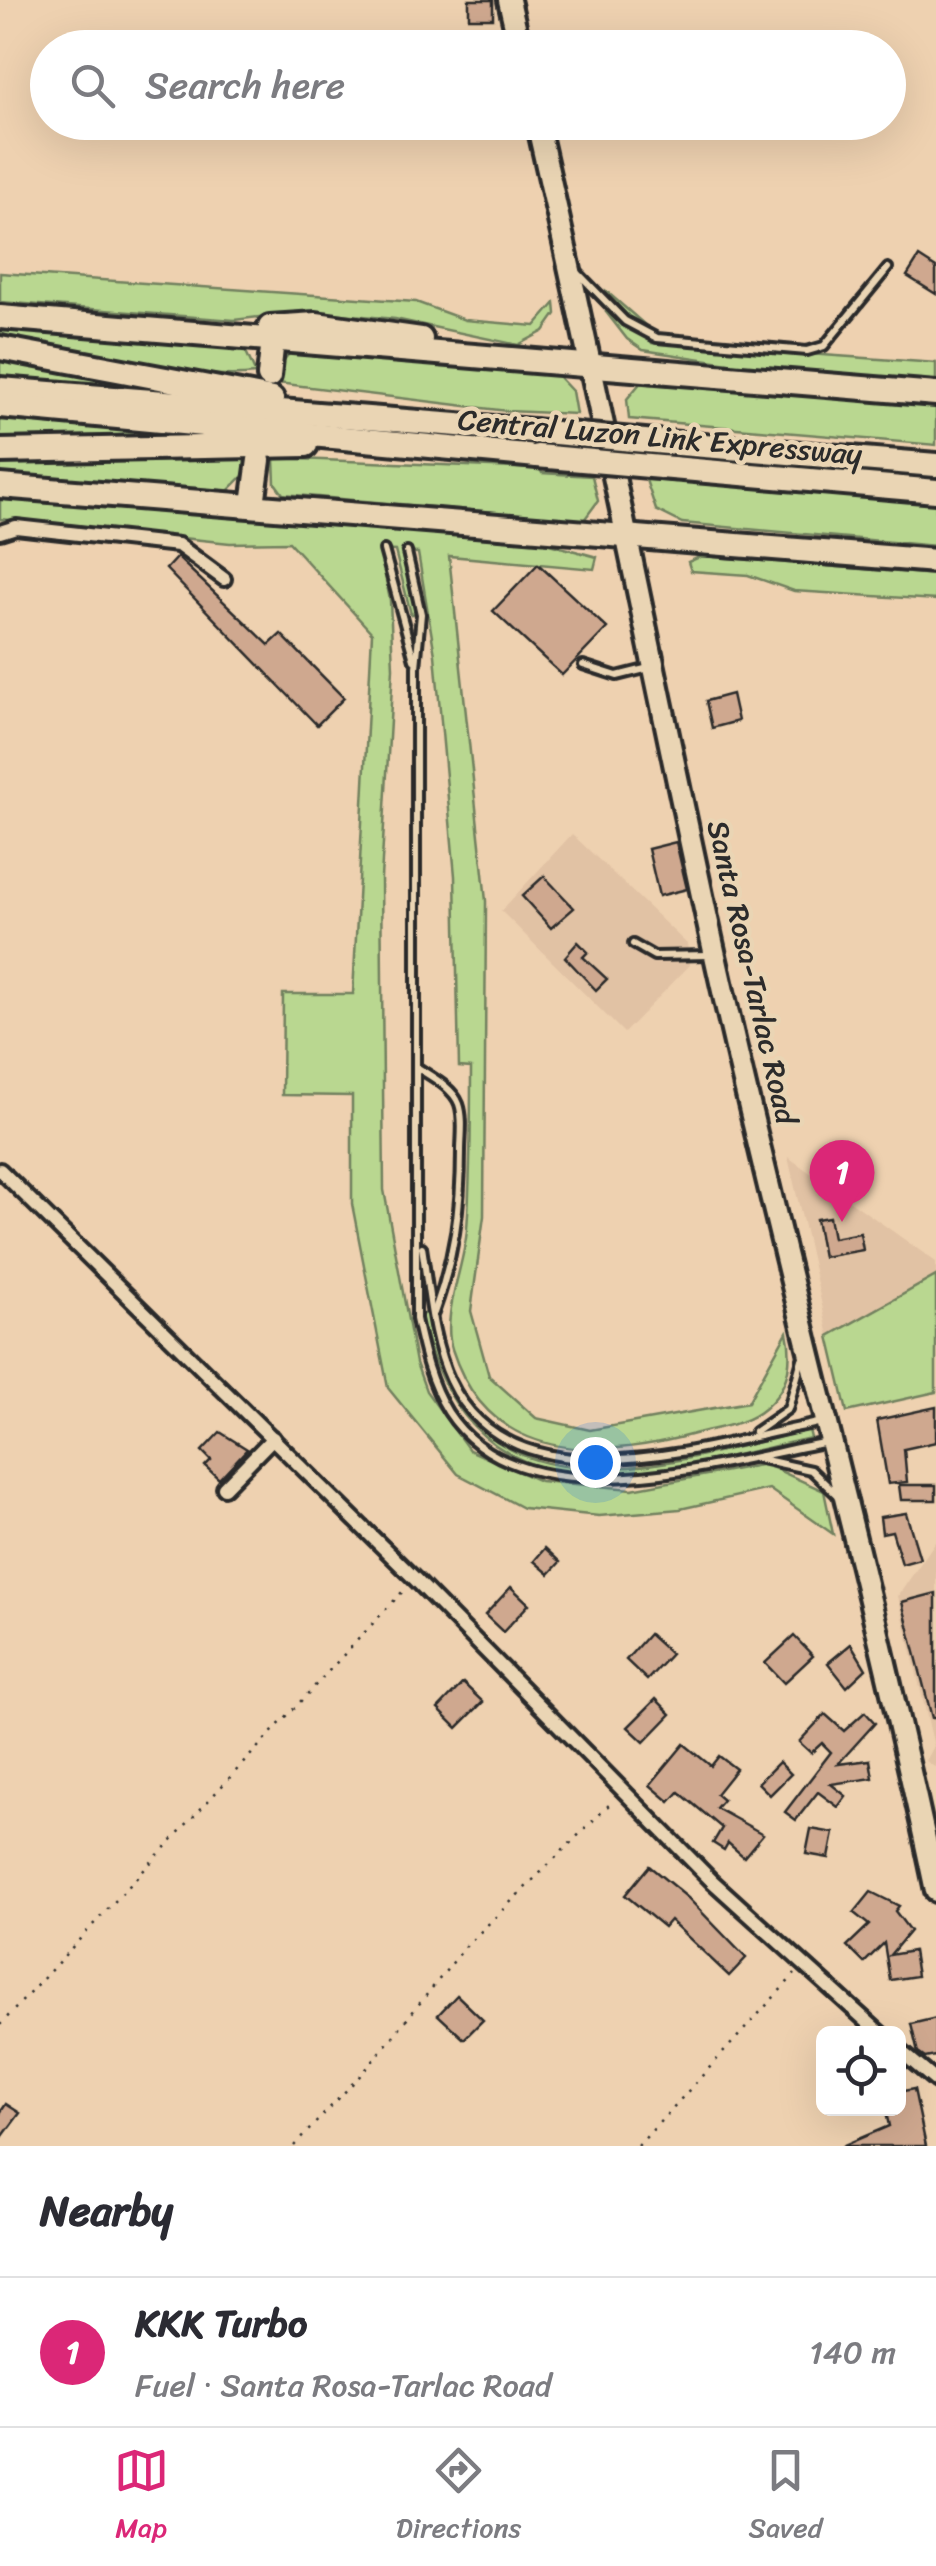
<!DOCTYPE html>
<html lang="en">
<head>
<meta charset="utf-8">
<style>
	:root { --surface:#fff; --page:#f7f7f7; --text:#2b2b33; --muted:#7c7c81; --line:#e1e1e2; --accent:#db2777 }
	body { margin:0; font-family:Sriracha,sans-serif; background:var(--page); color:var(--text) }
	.controls { position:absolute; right:30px; bottom:30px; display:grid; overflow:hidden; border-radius:15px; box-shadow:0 10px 40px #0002 }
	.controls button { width:90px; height:90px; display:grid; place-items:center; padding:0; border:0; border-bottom:2px solid var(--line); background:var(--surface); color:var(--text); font:50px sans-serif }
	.you { position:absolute; left:595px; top:1462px; width:35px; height:35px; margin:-25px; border:8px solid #fff; border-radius:50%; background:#1a73e8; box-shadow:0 0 0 15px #1a73e833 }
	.badge { display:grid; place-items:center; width:65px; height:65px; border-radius:50%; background:var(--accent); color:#fff; font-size:32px; font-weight:700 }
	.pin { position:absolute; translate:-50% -82px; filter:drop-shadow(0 2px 5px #0008) }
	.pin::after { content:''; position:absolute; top:52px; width:35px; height:30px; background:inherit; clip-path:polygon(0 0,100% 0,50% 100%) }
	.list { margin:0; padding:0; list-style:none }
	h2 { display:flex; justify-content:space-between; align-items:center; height:130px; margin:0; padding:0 40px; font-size:42px }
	h2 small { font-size:32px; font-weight:400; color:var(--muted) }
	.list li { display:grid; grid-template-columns:65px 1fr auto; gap:30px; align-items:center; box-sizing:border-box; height:150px; padding:0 40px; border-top:2px solid var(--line) }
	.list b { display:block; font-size:38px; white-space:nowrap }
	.list p { margin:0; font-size:32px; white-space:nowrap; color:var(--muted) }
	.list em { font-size:32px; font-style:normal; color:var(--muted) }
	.icon { flex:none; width:55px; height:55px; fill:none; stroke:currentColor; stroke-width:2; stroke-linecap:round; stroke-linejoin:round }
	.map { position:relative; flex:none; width:936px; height:2146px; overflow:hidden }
	.search { position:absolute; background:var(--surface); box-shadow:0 10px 40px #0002; left:30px; right:30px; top:30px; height:110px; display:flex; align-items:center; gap:25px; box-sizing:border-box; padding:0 35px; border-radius:55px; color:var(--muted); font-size:38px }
	.sheet { height:280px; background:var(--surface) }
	nav { display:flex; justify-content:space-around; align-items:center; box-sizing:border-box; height:140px; border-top:2px solid var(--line); background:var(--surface); font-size:28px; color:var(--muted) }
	nav a { display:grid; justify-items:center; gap:5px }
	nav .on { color:var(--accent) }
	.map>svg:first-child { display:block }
</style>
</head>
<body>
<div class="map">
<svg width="936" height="2146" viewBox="0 0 936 2146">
	<rect width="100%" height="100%" fill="#eed1b0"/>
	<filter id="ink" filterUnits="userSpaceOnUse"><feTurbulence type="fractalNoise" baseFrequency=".01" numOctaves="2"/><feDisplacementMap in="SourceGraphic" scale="20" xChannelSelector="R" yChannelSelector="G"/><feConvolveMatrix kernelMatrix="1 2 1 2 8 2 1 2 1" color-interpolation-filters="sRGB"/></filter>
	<g filter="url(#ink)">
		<g fill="#e1c2a4">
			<path d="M572 834 687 944 690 965 624 1033 501 911Z"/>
			<path d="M788 1157 936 1262V1276L829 1336Z"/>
			<path d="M936 1541V1768L926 1761 934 1746 898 1596Z"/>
		</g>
		<g fill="#b9d790" stroke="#72815e" stroke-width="2.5">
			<path d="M0 273 416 302 465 320 535 326 555 303 556 314 544 331 518 345 395 319 309 311 234 320 0 302Z"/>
			<path d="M606 291 645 325 652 343 936 363V384L754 367 643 350 627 339 606 312Z"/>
			<path d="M0 324 243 345 256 374C182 382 74 350 0 334Z"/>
			<path d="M295 347 555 373 572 391 576 414 507 411 277 383 282 362Z"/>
			<path d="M0 356 193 392 0 376Z"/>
			<path d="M642 381 936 403V445L629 419 627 399Z"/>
			<path d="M0 418 195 434 0 440Z"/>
			<path d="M218 456 247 460 244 475 228 491 0 475V461Z"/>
			<path d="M274 458 540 469 542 473 592 476 598 501 584 520 283 494 275 483Z"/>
			<path d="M676 478 936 503V546L682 523 656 510 646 480 675 482Z"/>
			<path d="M0 496 542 542 597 557 594 569 449 556 486 901 484 1216 471 1311 489 1376 536 1418 590 1430 748 1402 787 1332C793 1360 789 1388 765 1408 746 1425 719 1427 694 1434 598 1460 489 1464 452 1349 441 1314 465 1265 467 1229 471 1176 471 1122 471 1068L459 1067 455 876 435 655 418 553 401 552 417 613 411 614 395 551 380 550 390 600 393 668 381 878 384 1190 416 1363 426 1391 469 1450 540 1481 632 1489 765 1464 824 1491 833 1534 769 1489 680 1509 599 1516 523 1508 458 1474 388 1388 352 1204V1096L282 1095 283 994H353L372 633 289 542 230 543 0 519Z"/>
			<path d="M702 556 936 575V600L794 591 748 575 691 571 688 562Z"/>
			<path d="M936 1276V1392L847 1412 829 1336Z"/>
			<path d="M430 1312C435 1334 438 1358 447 1379 511 1524 695 1455 809 1430L811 1438C645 1474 473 1536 420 1315Z"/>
		</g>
		<g fill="#cfa88f" stroke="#2b2b2b" stroke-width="2.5">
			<rect x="469" y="0" width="24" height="18"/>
			<path d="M919 257 936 268V294L907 276Z"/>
			<path d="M177 557 269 645 281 634 344 698 317 725 166 569Z"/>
			<path d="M538 564 607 628 562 675 493 611Z"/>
			<path d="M732 694 738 721 712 728 706 701Z"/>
			<path d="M676 842 687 889 659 896 648 849Z"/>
			<path d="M544 876 574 908 551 928 522 896Z"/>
			<path d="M578 942 588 952 583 957 607 979 596 990 565 957Z"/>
			<path d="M829 1217 833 1238 860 1233 863 1250 823 1257 816 1219Z"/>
			<path d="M936 1407V1442L904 1449 907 1482 888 1484 877 1420Z"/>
			<path d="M220 1432 247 1449 219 1479 205 1466 211 1460 202 1451Z"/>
			<path d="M899 1485H936V1500H901Z"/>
			<path d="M906 1513 920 1559 902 1564 892 1531 882 1533 880 1517Z"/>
			<path d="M545 1548 560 1562 549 1574 534 1561Z"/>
			<path d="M511 1587 529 1604 503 1632 485 1615Z"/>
			<path d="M936 1593V1718H932L902 1602Z"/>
			<path d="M649 1634 671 1654 647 1680 626 1660Z"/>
			<path d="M794 1636 813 1656 784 1683 765 1663Z"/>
			<path d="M851 1644 866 1669 847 1687 828 1663Z"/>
			<path d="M463 1683 483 1702 457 1728 438 1709Z"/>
			<path d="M656 1699 671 1714 644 1742 628 1727Z"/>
			<path d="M865 1712 875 1723 838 1764 870 1760 873 1778 831 1784 846 1796 838 1807 818 1792 796 1820 785 1812 831 1752 822 1743 811 1753 799 1742 825 1714 844 1731Z"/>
			<path d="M684 1744 711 1766 719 1756 736 1769 716 1794 723 1800 716 1808 763 1834 744 1857 728 1843 724 1850 713 1843 722 1828 679 1792 670 1802 650 1785Z"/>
			<path d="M779 1762 791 1774 770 1795 758 1783Z"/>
			<path d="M811 1829 834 1833 829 1858 806 1854Z"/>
			<path d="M649 1866 688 1898 746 1958 729 1976 670 1920 664 1927 625 1895Z"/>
			<path d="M871 1892 899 1906 895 1911 910 1931 890 1955 913 1951 917 1976 890 1980 884 1943 864 1963 847 1946 869 1925 854 1913Z"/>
			<path d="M457 1995 483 2020 464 2039 438 2015Z"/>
			<path d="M936 2018V2056L925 2058 918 2053 911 2024Z"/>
			<path d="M914 2089 926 2146H842L889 2126 885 2108H898V2092Z"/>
			<path d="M6 2104 20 2113 0 2140V2113Z"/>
		</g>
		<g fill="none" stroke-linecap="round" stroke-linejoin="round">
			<defs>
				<g id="service">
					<path d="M578 273 625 321 657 338 807 351 824 346 888 268"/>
					<path d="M384 550 414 660"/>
					<path d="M407 552 421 614 416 667V1319C423 1351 430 1383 448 1412 522 1526 720 1462 828 1442"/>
					<path d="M583 665 617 676 649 668"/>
					<path d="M633 944 654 956 709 955"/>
					<path d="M418 1068C432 1077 453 1088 459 1104 464 1118 461 1137 461 1151 461 1209 454 1258 434 1313"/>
					<path d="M422 1247C429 1290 432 1341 451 1381 513 1513 715 1443 823 1422"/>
					<path d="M755 1432 788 1409 802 1359"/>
					<path d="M756 1458 811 1470 836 1494"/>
				</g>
				<g id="minor">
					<path d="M0 532 16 527 178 545 224 579"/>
					<path d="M0 1170 415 1579 712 1881 881 2034"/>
					<path d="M224 1488 273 1438"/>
					<path d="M898 2049 936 2081"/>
				</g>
				<g id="trunk">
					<path d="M509 0 520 48"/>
					<path d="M537 122C600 398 654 675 714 951 783 1265 870 1576 936 1891"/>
				</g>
				<g id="motorway">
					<path d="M0 317 936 394"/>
					<path d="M270 327 316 324 421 339"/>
					<path d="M0 348 272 399"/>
					<path d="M269 376 273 339"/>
					<path d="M0 389 533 431"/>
					<path d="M0 406 537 456"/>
					<path d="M667 443 936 465"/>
					<path d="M0 451 306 445"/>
					<path d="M672 468 936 491"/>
					<path d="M0 486 936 561"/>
					<path d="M253 504 259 460"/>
				</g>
			</defs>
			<use href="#service" stroke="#2b2b2b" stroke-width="14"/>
			<use href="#minor" stroke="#2b2b2b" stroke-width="20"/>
			<use href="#trunk" stroke="#2b2b2b" stroke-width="28"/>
			<use href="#motorway" stroke="#2b2b2b" stroke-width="30"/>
			<g stroke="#2b2b2b" stroke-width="2.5" stroke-dasharray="2.5 8" stroke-linecap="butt">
				<path d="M0 2025 403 1591"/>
				<path d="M294 2146 369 2066 466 1946 611 1803"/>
				<path d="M638 2146 795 1974"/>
			</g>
			<use href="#service" stroke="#ead5b4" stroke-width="6"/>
			<use href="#minor" stroke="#ead5b4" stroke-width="12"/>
			<use href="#trunk" stroke="#ead5b4" stroke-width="20"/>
			<use href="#motorway" stroke="#ead5b4" stroke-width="22"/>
			<defs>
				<g id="motorway-bridge">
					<path d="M533 431 667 443"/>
					<path d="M537 456 672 468"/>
				</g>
			</defs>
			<use href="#motorway-bridge" stroke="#2b2b2b" stroke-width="30" stroke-linecap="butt"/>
			<use href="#motorway-bridge" stroke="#ead5b4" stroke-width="22"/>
		</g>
	</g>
	<g text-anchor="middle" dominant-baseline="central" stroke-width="9" stroke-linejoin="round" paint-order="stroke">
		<g font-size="30" fill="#2b2b2b" stroke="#ead5b4">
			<text transform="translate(660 437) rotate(5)">Central Luzon Link Expressway</text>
			<text transform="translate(752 972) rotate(77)">Santa Rosa-Tarlac Road</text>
		</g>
	</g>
</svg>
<div class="controls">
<button><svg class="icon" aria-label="locate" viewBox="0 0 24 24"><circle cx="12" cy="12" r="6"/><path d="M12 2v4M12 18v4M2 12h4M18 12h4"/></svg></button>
</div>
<div class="you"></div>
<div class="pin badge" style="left:842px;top:1222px">1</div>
<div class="search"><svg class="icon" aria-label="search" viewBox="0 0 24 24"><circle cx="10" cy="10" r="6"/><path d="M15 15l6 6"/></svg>Search here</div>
</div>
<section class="sheet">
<h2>Nearby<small></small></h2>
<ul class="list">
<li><span class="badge">1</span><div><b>KKK Turbo</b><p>Fuel · Santa Rosa-Tarlac Road</p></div><em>140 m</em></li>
</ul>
</section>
<nav>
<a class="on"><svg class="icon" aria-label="map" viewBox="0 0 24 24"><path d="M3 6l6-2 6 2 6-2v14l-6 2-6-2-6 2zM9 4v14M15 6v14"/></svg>Map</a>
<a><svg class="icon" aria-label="directions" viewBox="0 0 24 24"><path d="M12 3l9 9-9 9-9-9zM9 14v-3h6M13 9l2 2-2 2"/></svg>Directions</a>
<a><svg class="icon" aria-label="saved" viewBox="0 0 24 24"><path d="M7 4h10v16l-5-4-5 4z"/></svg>Saved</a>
</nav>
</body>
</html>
